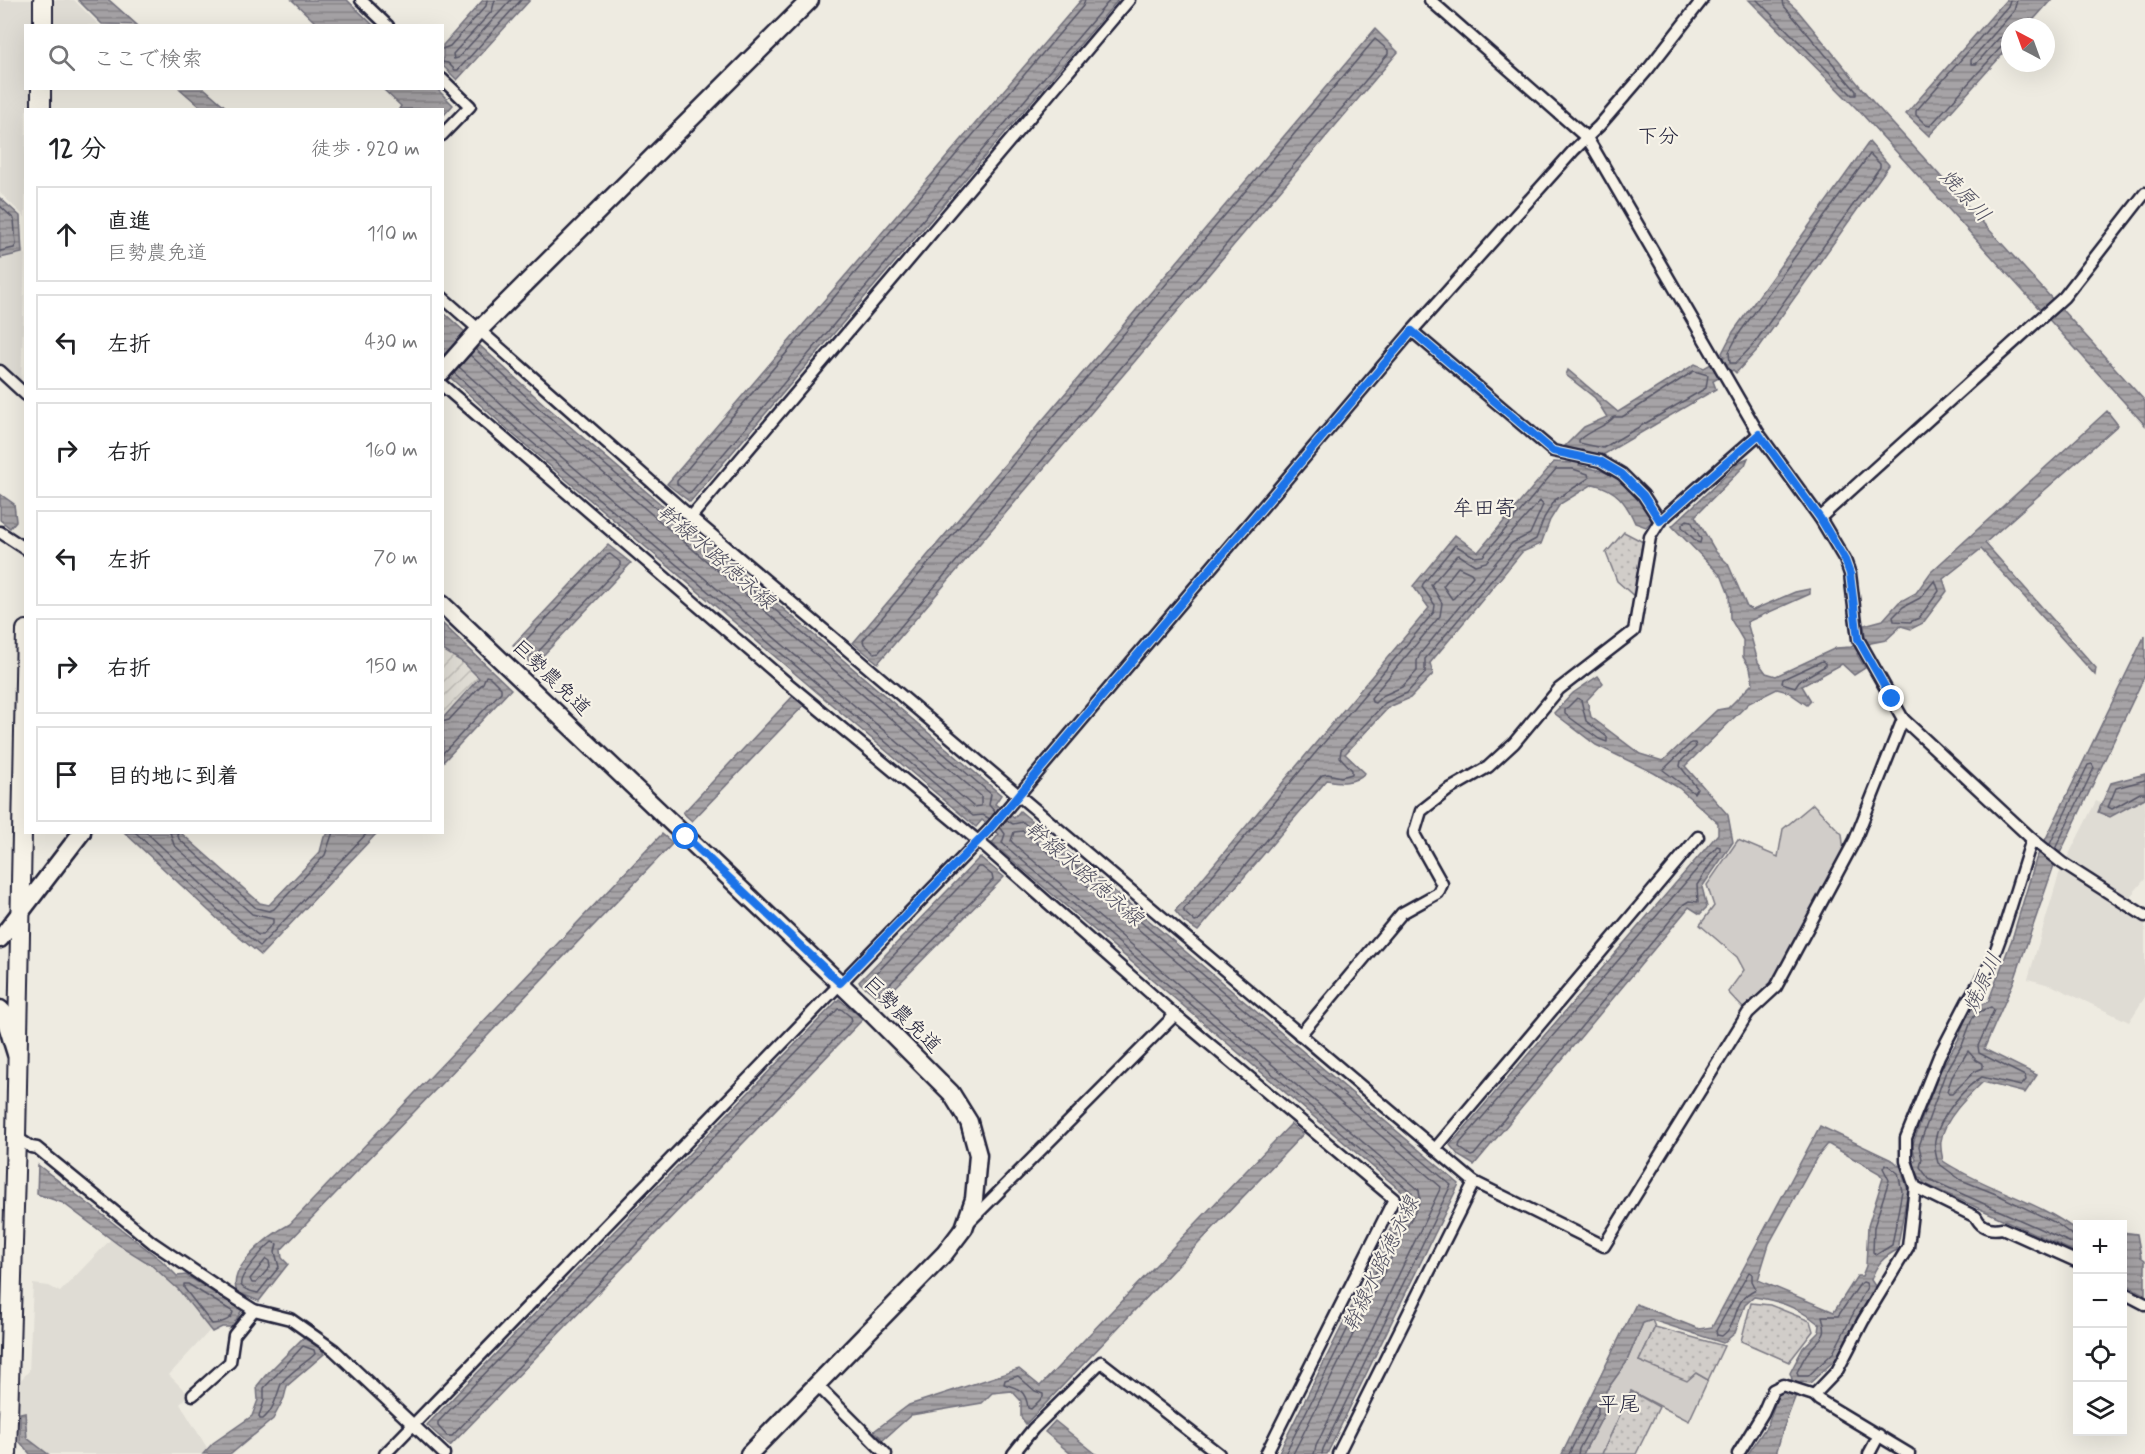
<!DOCTYPE html>
<html lang="ja">
<head>
<meta charset="utf-8">
<style>
	:root { --surface:#fff; --page:#f6f6f6; --text:#202124; --muted:#757577; --line:#e0e0e0 }
	body { margin:0; font-family:Mynerve,"Klee One",sans-serif; background:var(--page); color:var(--text) }
	.controls { position:absolute; right:18px; bottom:18px; display:grid; overflow:hidden; border-radius:0px; box-shadow:0 6px 24px #0002 }
	.controls button { width:54px; height:54px; display:grid; place-items:center; padding:0; border:0; border-bottom:2px solid var(--line); background:var(--surface); color:var(--text); font:30px sans-serif }
	.compass { position:absolute; left:2001px; top:18px; width:54px; height:54px; border-radius:50%; background:var(--surface); box-shadow:0 6px 24px #0002; rotate:319deg }
	.stop { position:absolute; width:18px; height:18px; margin:-14px; border:4px solid #1a73e8; border-radius:50%; background:#fff }
	.stop.end { background:#1a73e8; border-color:#fff; box-shadow:0 2px 6px #0008 }
	.list { margin:0; padding:0; list-style:none }
	h2 { display:flex; justify-content:space-between; align-items:center; height:78px; margin:0; padding:0 24px; font-size:26px }
	h2 small { font-size:20px; font-weight:400; color:var(--muted) }
	.list li { display:grid; grid-template-columns:39px 1fr auto; gap:18px; align-items:center; box-sizing:border-box; height:96px; margin:0 12px 12px; padding:0 12px; border:2px solid var(--line); border-radius:0px }
	.list b { display:block; font-size:22px; white-space:nowrap }
	.list p { margin:0; font-size:20px; white-space:nowrap; color:var(--muted) }
	.list em { font-size:20px; font-style:normal; color:var(--muted) }
	.icon { flex:none; width:33px; height:33px; fill:none; stroke:currentColor; stroke-width:2; stroke-linecap:round; stroke-linejoin:round }
	.map { position:relative; flex:none; width:2145px; height:1454px; overflow:hidden }
	.search { position:absolute; background:var(--surface); box-shadow:0 6px 24px #0002; left:24px; top:24px; width:420px; height:66px; display:flex; align-items:center; gap:15px; box-sizing:border-box; padding:0 21px; border-radius:0px; color:var(--muted); font-size:22px }
	.panel { position:absolute; background:var(--surface); box-shadow:0 6px 24px #0002; left:24px; top:108px; width:420px; height:726px; border-radius:0px }
	.map>svg:first-child { display:block }
</style>
</head>
<body>
<div class="map">
<svg width="2145" height="1454" viewBox="0 0 2145 1454">
	<defs>
		<pattern id="industrial-furrows" width="10" height="10" patternUnits="userSpaceOnUse" patternTransform="scale(1.5)"><rect width="10" height="10" fill="#dfdcd4"/><path d="M-1 1l2-2M0 10L10 0M9 11l2-2" fill="none" stroke="#bfbcb7"/></pattern>
		<pattern id="garden-dots" width="8" height="8" patternUnits="userSpaceOnUse" patternTransform="scale(1.5)"><rect width="8" height="8" fill="#d1cdc9"/><path d="M2 2h.1M6 6h.1" fill="none" stroke="#b3b0ae" stroke-width="1.8" stroke-linecap="round"/></pattern>
		<pattern id="water-rules" width="6" height="5" patternUnits="userSpaceOnUse" patternTransform="scale(1.5)"><rect width="6" height="5" fill="#a6a3a6"/><path d="M0 2.5h6" fill="none" stroke="#878488"/></pattern>
	</defs>
	<rect width="100%" height="100%" fill="#eeebe1"/>
	<filter id="ink" filterUnits="userSpaceOnUse"><feTurbulence type="fractalNoise" baseFrequency=".0167" numOctaves="2"/><feDisplacementMap in="SourceGraphic" scale="12" xChannelSelector="R" yChannelSelector="G"/><feConvolveMatrix kernelMatrix="1 2 1 2 8 2 1 2 1" color-interpolation-filters="sRGB"/></filter>
	<g filter="url(#ink)">
		<g fill="#dfdcd4">
			<path d="M0 0H34L33 25 26 26V88L31 89 30 109 26 110 25 217 0 193Z"/>
			<path d="M53 0H74L99 25 52 26Z"/>
			<path d="M5 249 25 250 21 386 0 366V255Z"/>
			<path d="M2145 792V879L2129 898 2145 912V997L2129 1022 2053 986 2028 979 2059 874 2096 801 2114 810Z"/>
			<path d="M114 1236 224 1315 169 1375 189 1395 180 1404 211 1454H40L23 1436 17 1437 18 1383 29 1371 33 1284 49 1286 60 1292Z"/>
		</g>
		<path fill="url(#industrial-furrows)" d="M443 625 487 671 443 722Z"/>
		<g fill="#d1cdc9" stroke="#7a7882" stroke-width="1.5">
			<path d="M1813 804 1842 834 1844 852 1772 986 1743 1008 1728 992 1744 970 1737 957 1700 925 1714 906 1707 885 1738 840 1778 857 1783 829Z"/>
			<path d="M1652 1320 1655 1327 1639 1361 1696 1373 1708 1380 1689 1421 1631 1391 1602 1454H1583L1604 1414 1606 1391 1626 1363 1643 1323Z"/>
		</g>
		<g fill="url(#garden-dots)" stroke="#7a7882" stroke-width="1.5">
			<path d="M1624 532 1645 543 1634 596 1617 581 1606 553Z"/>
			<path d="M1751 1303 1770 1305 1810 1321 1813 1331 1789 1362 1741 1341Z"/>
			<path d="M1655 1327 1724 1346 1708 1380 1696 1373 1687 1381 1639 1361Z"/>
			<path d="M1631 1391 1659 1407 1636 1454H1602Z"/>
		</g>
		<g fill="url(#water-rules)" stroke="#716f7b" stroke-width="1.5" fill-rule="evenodd">
			<path d="M78 0H109L137 25 102 24Z"/>
			<path d="M292 0H347L373 25H318Z"/>
			<path d="M483 0H530L457 80 443 66V45Z"/>
			<path d="M1081 0H1118L690 502 667 484Z"/>
			<path d="M1749 0H1786L1798 11 1873 102 2145 401V425L1861 113Z"/>
			<path d="M2006 0H2051L2027 27H2010V46L1929 136 1906 114Z"/>
			<path d="M1375 29 1398 52 878 663 853 643Z"/>
			<path d="M180 89H205L228 109H203Z"/>
			<path d="M383 89H437L453 105 443 116 442 110 399 109 401 106Z"/>
			<path d="M1869 142 1889 165 1758 349 1736 373 1733 370 1713 381 1716 389 1603 455 1583 451 1579 465C1589 468 1602 470 1612 475 1628 483 1650 503 1651 522L1646 527 1635 523C1626 502 1616 489 1593 484L1560 504 1550 520 1541 544 1522 552 1430 663 1433 674 1410 698 1389 707 1345 754 1365 773C1354 784 1340 783 1327 780L1198 931 1184 922 1175 911 1429 608 1413 586 1455 535 1478 552 1554 462 1571 463 1576 450 1565 446 1584 427 1607 417 1595 398 1566 375 1568 370 1618 412 1695 364 1704 368 1724 357 1722 353 1733 332Z"/>
			<path d="M0 198 20 216 22 253 0 258Z"/>
			<path d="M443 312 546 406 1001 795 995 804 1014 818 1020 811 1459 1184 1327 1454H1278L1407 1196 1006 855 992 843 999 834 982 820 976 827 516 437 443 371Z"/>
			<path d="M2107 411 2118 425 1985 543 2096 668 2095 675 1981 549 1943 579 1947 591 1923 623 1911 629 1901 626 1886 640 1871 643 1857 654 1865 668 1854 675 1842 664 1802 686 1811 701 1807 705 1788 692 1777 689 1749 703 1685 766 1728 815 1733 842 1702 887 1707 907 1700 914 1689 907 1474 1165 1459 1156 1450 1145 1718 834V823L1679 788 1654 773 1596 745 1554 713 1573 693 1598 676 1603 683 1587 700 1591 717 1640 754 1663 761 1717 710 1728 708 1753 683 1750 668 1743 657V640L1730 618 1729 595 1722 577 1672 526 1741 461 1748 458 1745 465 1695 516 1716 552 1728 564 1747 607 1753 610 1795 592 1810 589V594L1747 622 1758 662 1766 673 1776 676 1836 648 1851 647 1865 637 1864 625 1883 620 1899 602 1916 593 1931 572Z"/>
			<path d="M0 494 14 504 16 521 10 528 0 520Z"/>
			<path d="M608 545 631 563 533 666 513 645Z"/>
			<path d="M443 624 511 689 443 762V718L479 678 464 663 443 650Z"/>
			<path d="M2145 635V675L2053 868 2014 981 1984 1049 2037 1075 2025 1093 1983 1082C1967 1097 1944 1119 1941 1141 1940 1147 1942 1155 1943 1161 1985 1189 2037 1200 2077 1231V1253L1925 1184 1915 1171 1903 1176 1908 1190 1897 1250C1883 1257 1876 1265 1871 1280L1875 1286 1838 1357 1810 1383 1801 1382 1783 1429 1776 1454H1748L1768 1424 1778 1395 1792 1379 1790 1373 1803 1348 1819 1332 1820 1325C1802 1309 1777 1300 1754 1297L1745 1305 1735 1333 1723 1343 1652 1320 1643 1323 1626 1363 1606 1391 1604 1414 1583 1454H1562L1636 1304 1699 1329 1712 1327 1820 1126 1894 1161 1899 1166 1914 1163 1916 1159 1912 1146 1940 1071 1958 1040 1966 1017 1972 1008 1988 1002 2012 939 2036 859ZM1828 1144 1879 1173 1883 1178 1868 1226 1866 1266 1862 1276H1857L1834 1312 1758 1280 1769 1244 1817 1157Z"/>
			<path d="M793 696 804 705 692 821 683 813Z"/>
			<path d="M2145 774V798L2110 817 2098 812 2111 783Z"/>
			<path d="M125 833H181L260 903 269 905 320 852 324 837 329 833H377L261 955 223 924Z"/>
			<path d="M662 834 673 843 281 1250 282 1258 288 1264 259 1301 237 1292C226 1268 271 1234 290 1224Z"/>
			<path d="M980 857 1004 877 882 1001 859 982Z"/>
			<path d="M839 999 863 1019 450 1446 427 1425Z"/>
			<path d="M1291 1124 1303 1134 1026 1424 1021 1417V1401L1012 1391 992 1393 982 1403 911 1415 883 1440 874 1431 909 1405 1019 1369 1040 1386Z"/>
			<path d="M38 1165 161 1260 177 1276 186 1275 242 1310 232 1327H222L212 1332 178 1289 150 1264 119 1245 63 1203 37 1194Z"/>
			<path d="M2122 1232 2137 1234 2141 1257 2145 1260V1295L2123 1283Z"/>
			<path d="M303 1338 320 1347 324 1354 287 1386 284 1398 273 1419 231 1454H203L213 1443 252 1416 258 1400 257 1386 265 1376Z"/>
			<path d="M25 1412 27 1438 48 1454H30L20 1442V1413Z"/>
			<path d="M1055 1421 1096 1454H1071L1045 1432Z"/>
		</g>
		<g fill="none" stroke-linecap="round" stroke-linejoin="round">
			<g stroke="#575666" stroke-width="1.5">
				<path d="M495 0 492 11 453 54 454 59 458 58 511 0"/>
				<path d="M1085 0 1083 6 677 481V484L688 493 691 492 1110 0"/>
				<path d="M1757 0 1852 95H1856V91L1784 6 1783 0"/>
				<path d="M2010 0 2008 6 1916 111V115L1926 125 1930 126 2003 45 2010 43"/>
				<path d="M2010 35 1999 38 1976 64H1971V60L2014 11 2017 0"/>
				<path d="M1375 39 1388 50V54L879 652 875 653 864 644 863 640Z"/>
				<path d="M442 49 450 46 486 6 487 0"/>
				<path d="M442 62 448 63 455 70H458L521 0"/>
				<path d="M1870 154 1880 164V167L1753 345 1736 363H1730L1729 352 1738 335Z"/>
				<path d="M0 206 14 219 16 245 14 248 0 251"/>
				<path d="M475 349 542 411 991 794 989 805 995 812"/>
				<path d="M459 367 525 426 974 807 981 806V796L538 417 470 355"/>
				<path d="M1694 371 1708 375 1706 388 1603 448 1579 443V440C1590 429 1605 428 1614 417H1622Z"/>
				<path d="M454 373 520 432 973 816 983 815 990 819"/>
				<path d="M1556 469H1573L1588 474 1589 478 1555 500 1544 518 1536 539 1518 549 1425 659V673L1407 693 1385 703 1341 750 1340 757 1352 770V774L1341 777 1328 774 1322 775 1198 921 1195 922 1184 912V909L1434 612 1435 605 1422 587 1423 584 1455 545 1475 557 1483 556Z"/>
				<path d="M1540 501 1543 505 1530 534 1512 543 1420 654 1417 661V671L1402 687 1382 696 1375 703 1372 702 1371 698 1440 616 1442 603 1431 585 1456 556 1459 555 1475 565 1486 562Z"/>
				<path d="M1687 520 1691 521 1701 539 1700 543 1697 542 1682 527V524Z"/>
				<path d="M610 554 620 562V566L535 655H531L523 647V643L607 555Z"/>
				<path d="M1458 567 1471 573 1473 576 1454 598 1452 599 1443 586Z"/>
				<path d="M1935 580 1939 591 1919 618 1910 622 1894 621 1893 617 1903 607 1920 598Z"/>
				<path d="M1822 661 1825 663V666L1799 681 1795 687 1782 683 1783 679Z"/>
				<path d="M1577 698 1581 700 1586 721 1607 737V742L1599 739 1565 714V710Z"/>
				<path d="M442 722 449 720 483 683 486 676 490 677 501 688V692L442 754"/>
				<path d="M1691 743H1695L1696 747 1681 761 1680 766 1697 788 1694 793 1663 770Z"/>
				<path d="M2145 780 2116 788 2108 807 2112 809 2140 793H2145"/>
				<path d="M1006 820 1013 824 1023 822 1451 1185 1323 1449 1322 1454"/>
				<path d="M1000 827 1005 834 1002 843 1010 850 1412 1193V1200L1285 1454"/>
				<path d="M135 832 227 919 260 946 368 832"/>
				<path d="M146 832 232 913 258 935H262L273 923V919L252 914 174 845 170 832"/>
				<path d="M177 832 179 839 256 908 269 911 274 909 325 855 333 832"/>
				<path d="M2050 844 2088 765 2092 764 2094 768 2055 849"/>
				<path d="M1717 846 1720 847V850L1697 885 1698 902 1689 901 1684 904 1474 1155 1471 1156 1459 1147 1460 1143Z"/>
				<path d="M978 867H982L992 875 993 880 883 991 880 992 870 984V980Z"/>
				<path d="M838 1009H841L851 1017 852 1021 452 1436H447L438 1426V1422Z"/>
				<path d="M1968 1051 1976 1060 1983 1064V1068L1974 1072 1952 1094H1949L1947 1091 1952 1077Z"/>
				<path d="M1886 1164 1898 1173 1902 1191 1892 1245 1876 1255 1873 1252 1874 1227 1889 1180 1883 1168Z"/>
				<path d="M2078 1235H2072L2056 1223 1996 1194 1961 1180 1938 1163C1936 1156 1934 1146 1935 1140 1939 1118 1964 1087 1982 1077L2021 1086 2026 1080 2025 1076 1979 1053 1978 1046 1994 1010 1991 1007 1977 1013 1972 1019 1963 1043 1945 1074 1919 1146 1922 1159 1920 1167 1929 1179 2078 1246"/>
				<path d="M272 1242 277 1244 275 1252 279 1267 258 1293C253 1292 243 1290 241 1285 238 1276 265 1248 272 1242Z"/>
				<path d="M266 1259 269 1261 270 1267 256 1283H252L250 1279Z"/>
				<path d="M1749 1272 1752 1274V1281L1756 1289C1730 1301 1741 1322 1722 1336L1717 1335 1716 1331Z"/>
				<path d="M1863 1282 1866 1283 1867 1287 1833 1353 1808 1376H1798L1797 1372C1801 1365 1804 1356 1810 1350 1823 1334 1828 1338 1822 1316H1838L1860 1284Z"/>
				<path d="M184 1284H188L230 1310 233 1312C232 1321 220 1323 212 1324L184 1288Z"/>
				<path d="M303 1346 314 1350 315 1354C307 1362 286 1375 281 1384 276 1397 274 1410 263 1419H260L259 1416 264 1401V1388Z"/>
				<path d="M1018 1376 1035 1391 1043 1394V1397L1031 1409 1028 1408C1026 1390 1018 1388 1004 1384L1005 1380Z"/>
				<path d="M1293 1454 1419 1203 1420 1197 1419 1190 1015 845 1011 841 1014 832 1023 831 1441 1187 1316 1446 1314 1454"/>
				<path d="M1569 1454 1593 1406 1597 1404 1598 1407V1413L1579 1449 1578 1454"/>
			</g>
			<defs>
				<g id="street">
					<path d="M361 0 388 26"/>
					<path d="M442 79 470 106 442 135"/>
					<path d="M442 297 691 517 1474 1182 1604 1246 1748 1013 1776 987 1855 840 1903 719 1858 639 1850 574 1845 560 1820 518 1759 434 1595 151 1587 138 1430 0"/>
					<path d="M0 371 26 395"/>
					<path d="M442 385 785 681 978 841 1175 1015 1394 1199 1266 1454"/>
					<path d="M691 517 1129 0"/>
					<path d="M1820 518 2064 297 2145 193"/>
					<path d="M1660 521 1759 434"/>
					<path d="M0 532 26 549"/>
					<path d="M1903 719 2032 839 2062 863 2145 916"/>
					<path d="M1300 1035 1402 913 1438 893 1442 884 1414 834 1421 811 1448 790 1488 767 1514 743 1559 689 1634 631 1650 537 1660 521 1643 495 1622 474 1600 461 1553 451 1412 331"/>
					<path d="M16 1137 31 1147 37 1148 153 1243 224 1291 254 1310 290 1319 334 1350 444 1454"/>
					<path d="M1435 1149 1698 837"/>
					<path d="M1915 1187 1976 1217C1981 1228 1991 1230 2002 1228L2078 1262"/>
					<path d="M968 1223 1175 1015"/>
					<path d="M2122 1292 2145 1304"/>
					<path d="M817 1385 886 1454"/>
					<path d="M193 1395 230 1362 234 1335 254 1310"/>
					<path d="M1814 1395 1819 1400 1909 1454"/>
					<path d="M385 1454 988 831 1412 331 1574 150 1599 126 1649 68 1702 0"/>
					<path d="M1013 1454 1033 1429 1101 1362 1219 1454"/>
					<path d="M1338 1454 1474 1182"/>
					<path d="M1738 1454 1763 1413 1773 1390 1783 1385 1814 1395 1837 1371 1863 1321 1908 1247 1915 1187 1906 1161V1138L1939 1056 1967 1002 1991 963 2005 925 2032 839"/>
					<path d="M1869 1454 1879 1435"/>
				</g>
				<g id="secondary">
					<path d="M442 372 480 329 810 0"/>
					<path d="M442 604 874 1016 951 1093 969 1122 978 1155 974 1199 964 1228 945 1253 749 1454"/>
					<path d="M0 939 82 832"/>
					<path d="M0 1009 3 1012 16 1054"/>
				</g>
				<g id="primary">
					<path d="M43 26V0"/>
					<path d="M41 110V88"/>
					<path d="M7 1454 16 1137 26 630"/>
				</g>
			</defs>
			<use href="#street" stroke="#22223b" stroke-width="15"/>
			<use href="#secondary" stroke="#22223b" stroke-width="21"/>
			<use href="#primary" stroke="#22223b" stroke-width="22"/>
			<use href="#street" stroke="#f7f3e8" stroke-width="10"/>
			<use href="#secondary" stroke="#f7f3e8" stroke-width="16"/>
			<use href="#primary" stroke="#f7f3e8" stroke-width="18"/>
		</g>
	</g>
	<g fill="none" stroke-linecap="round" stroke-linejoin="round" filter="url(#ink)">
		<path stroke="#1a73e8" stroke-width="8" d="M686 837 840 983 988 831 1412 331 1553 451 1600 461 1622 474 1643 495 1660 521 1759 434 1820 518 1845 560 1850 574 1858 639 1892 699"/>
	</g>
	<g text-anchor="middle" dominant-baseline="central" stroke-width="4.5" stroke-linejoin="round" paint-order="stroke">
		<g font-size="20" fill="#22223b" stroke="#f7f3e8">
			<text transform="translate(551 678) rotate(44)">巨勢農免道</text>
			<text transform="translate(902 1015) rotate(45)">巨勢農免道</text>
		</g>
		<g font-size="21" fill="#22223b" stroke="#f7f3e8">
			<text x="1658" y="137">下分</text>
			<text x="1484" y="509">牟田寄</text>
			<text x="1619" y="1405">平尾</text>
		</g>
		<g font-size="21" font-style="italic" fill="#504f60" stroke="#f7f3e8">
			<text transform="translate(1965 196) rotate(47)">焼原川</text>
			<text transform="translate(716 557) rotate(41)">幹線水路徳永線</text>
			<text transform="translate(1084 874) rotate(41)">幹線水路徳永線</text>
			<text transform="translate(1983 983) rotate(-65)">焼原川</text>
			<text transform="translate(1381 1264) rotate(-64)">幹線水路徳永線</text>
		</g>
	</g>
</svg>
<div class="controls">
<button>+</button>
<button>−</button>
<button><svg class="icon" aria-label="locate" viewBox="0 0 24 24"><circle cx="12" cy="12" r="6"/><path d="M12 2v4M12 18v4M2 12h4M18 12h4"/></svg></button>
<button><svg class="icon" aria-label="layers" viewBox="0 0 24 24"><path d="M12 4l9 5-9 5-9-5zM3 14l9 5 9-5"/></svg></button>
</div>
<svg class="compass" viewBox="-18 -18 36 36"><path d="M0-13l5 13h-10z" fill="#e53935"/><path d="M0 13l5-13h-10z" fill="#757577"/></svg>
<div class="stop" style="left:686px;top:837px"></div>
<div class="stop end" style="left:1892px;top:699px"></div>
<div class="search"><svg class="icon" aria-label="search" viewBox="0 0 24 24"><circle cx="10" cy="10" r="6"/><path d="M15 15l6 6"/></svg>ここで検索</div>
<section class="panel">
<h2>12 分<small>徒歩 · 920 m</small></h2>
<ul class="list">
<li><svg class="icon" aria-label="ahead" viewBox="0 0 24 24"><path d="M12 20V5M6 11l6-6 6 6"/></svg><div><b>直進</b><p>巨勢農免道</p></div><em>110 m</em></li>
<li><svg class="icon" aria-label="left" viewBox="0 0 24 24"><path d="M17 20v-9H6M10 6l-5 5 5 5"/></svg><div><b>左折</b></div><em>430 m</em></li>
<li><svg class="icon" aria-label="right" viewBox="0 0 24 24"><path d="M7 20v-9h11M14 6l5 5-5 5"/></svg><div><b>右折</b></div><em>160 m</em></li>
<li><svg class="icon" aria-label="left" viewBox="0 0 24 24"><path d="M17 20v-9H6M10 6l-5 5 5 5"/></svg><div><b>左折</b></div><em>70 m</em></li>
<li><svg class="icon" aria-label="right" viewBox="0 0 24 24"><path d="M7 20v-9h11M14 6l5 5-5 5"/></svg><div><b>右折</b></div><em>150 m</em></li>
<li><svg class="icon" aria-label="arrive" viewBox="0 0 24 24"><path d="M6 21V4h12l-3 4 3 4H6"/></svg><div><b>目的地に到着</b></div></li>
</ul>
</section>
</div>
</body>
</html>
